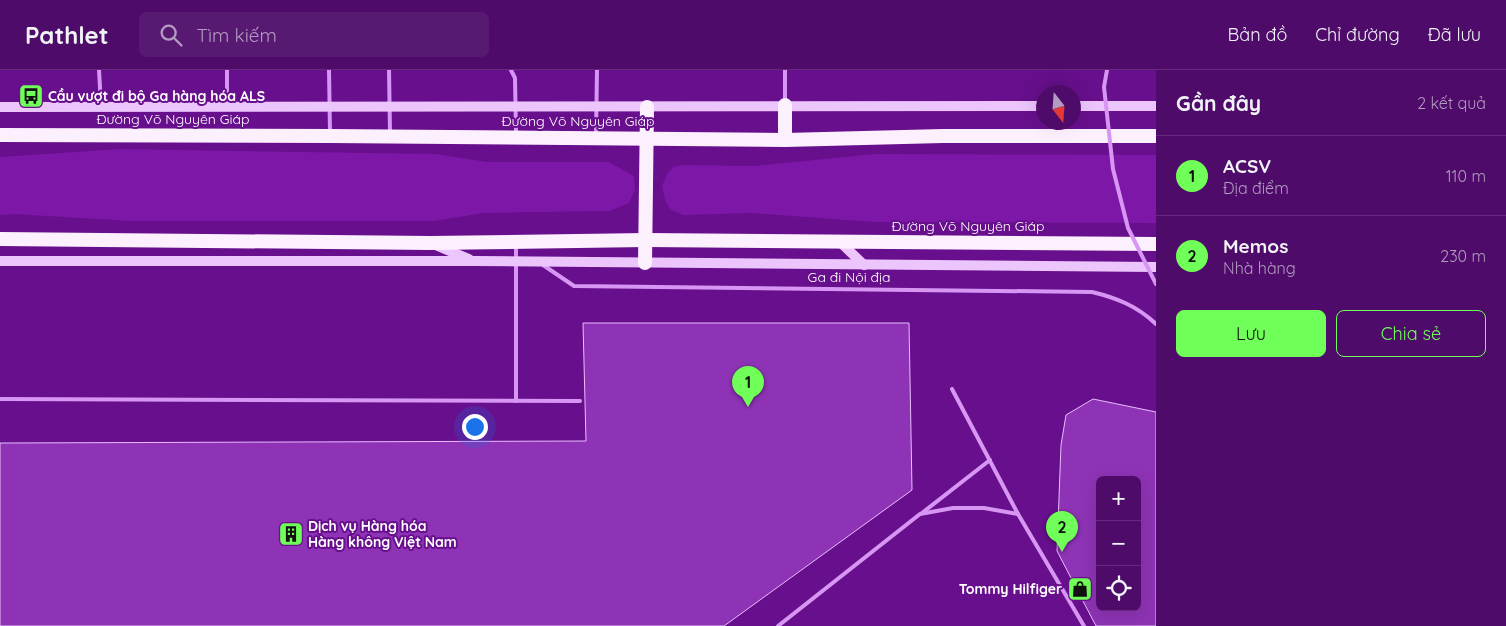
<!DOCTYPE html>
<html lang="vi">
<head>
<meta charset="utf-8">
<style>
	:root { --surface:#4e0b6a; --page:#581972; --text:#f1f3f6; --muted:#b39bc1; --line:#652b7e; --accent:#6fff58 }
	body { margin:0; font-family:Quicksand,sans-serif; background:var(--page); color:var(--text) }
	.controls { position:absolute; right:15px; bottom:15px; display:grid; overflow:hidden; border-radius:8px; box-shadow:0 5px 20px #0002 }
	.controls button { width:45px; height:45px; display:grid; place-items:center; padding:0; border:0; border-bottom:1px solid var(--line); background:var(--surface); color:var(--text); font:25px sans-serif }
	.compass { position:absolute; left:1036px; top:15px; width:45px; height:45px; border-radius:50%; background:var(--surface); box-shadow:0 5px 20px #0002; rotate:163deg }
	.you { position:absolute; left:474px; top:356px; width:18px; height:18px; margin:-12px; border:4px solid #fff; border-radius:50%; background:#1a73e8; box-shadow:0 0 0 8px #1a73e833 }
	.badge { display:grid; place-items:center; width:32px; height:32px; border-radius:50%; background:var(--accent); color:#111; font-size:16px; font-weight:700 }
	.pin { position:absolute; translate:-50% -41px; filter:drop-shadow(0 1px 2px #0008) }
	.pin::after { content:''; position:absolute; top:26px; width:18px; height:15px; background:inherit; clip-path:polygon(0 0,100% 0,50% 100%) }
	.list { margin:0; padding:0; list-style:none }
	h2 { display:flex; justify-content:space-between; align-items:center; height:65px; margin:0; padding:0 20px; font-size:21px }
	h2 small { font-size:16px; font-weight:400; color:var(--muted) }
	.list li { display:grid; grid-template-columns:32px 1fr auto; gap:15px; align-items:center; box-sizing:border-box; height:80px; padding:0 20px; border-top:1px solid var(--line) }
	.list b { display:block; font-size:19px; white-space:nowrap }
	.list p { margin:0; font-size:16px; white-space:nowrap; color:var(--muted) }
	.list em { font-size:16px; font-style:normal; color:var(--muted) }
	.actions { display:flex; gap:10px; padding:15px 20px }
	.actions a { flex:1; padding:11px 0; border:1px solid var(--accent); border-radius:8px; text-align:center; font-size:18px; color:var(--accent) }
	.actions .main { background:var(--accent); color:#111 }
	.icon { flex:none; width:28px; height:28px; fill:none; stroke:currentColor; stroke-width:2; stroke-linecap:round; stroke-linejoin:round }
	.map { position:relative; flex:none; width:1156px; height:556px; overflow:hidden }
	header { display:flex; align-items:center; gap:30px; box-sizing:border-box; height:70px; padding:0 25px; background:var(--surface); border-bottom:1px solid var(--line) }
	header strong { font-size:24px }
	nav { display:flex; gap:28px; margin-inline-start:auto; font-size:18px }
	.search { width:350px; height:45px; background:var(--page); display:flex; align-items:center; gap:12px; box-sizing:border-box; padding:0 18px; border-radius:8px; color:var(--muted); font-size:19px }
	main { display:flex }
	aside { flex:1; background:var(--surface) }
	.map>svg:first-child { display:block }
</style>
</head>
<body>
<header>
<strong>Pathlet</strong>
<div class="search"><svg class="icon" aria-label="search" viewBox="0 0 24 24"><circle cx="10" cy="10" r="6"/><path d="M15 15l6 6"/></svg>Tìm kiếm</div>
<nav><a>Bản đồ</a><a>Chỉ đường</a><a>Đã lưu</a></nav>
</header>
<main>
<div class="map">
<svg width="1156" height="556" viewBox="0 0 1156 556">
	<rect width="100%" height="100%" fill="#680f8d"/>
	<g fill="#7c17a7">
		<path d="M120 79 435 84 487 92H609L634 106 635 120 629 133 609 141 484 143 434 151H131L13 144 0 145V87Z"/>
		<path d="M875 84 1156 85V153L873 152 752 143 683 145 670 139 665 130 662 116 667 104 673 97 682 95 754 96Z"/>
	</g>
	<g fill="#8e33b5" stroke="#eabdfe" fill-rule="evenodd">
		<path d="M583 253H909L912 420 724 556H0V373L586 371Z"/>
		<path d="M1093 329 1156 342V556H1096L1057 481 1061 375 1066 345ZM1100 410H1137V537H1100Z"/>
	</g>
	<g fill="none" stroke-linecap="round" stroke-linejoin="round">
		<g stroke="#d796f3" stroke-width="4">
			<path d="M99 0 101 35"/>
			<path d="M227 0V35"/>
			<path d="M329 0 330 63"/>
			<path d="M389 0 390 63"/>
			<path d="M511 0 515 8 516 64"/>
			<path d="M785 32V0"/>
			<path d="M596 65 597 0"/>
			<path d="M543 195 574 216 1092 222C1117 228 1137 236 1156 254"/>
			<path d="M952 319 1018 444 1084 556"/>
			<path d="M0 329 580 331"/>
			<path d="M516 331V176"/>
			<path d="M922 443 990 390"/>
			<path d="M778 556 920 444 953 438H984L1018 444"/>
		</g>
		<g stroke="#edc5fd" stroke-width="10">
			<path d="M1074 36H1156"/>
			<path d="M0 37 1044 36"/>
			<path d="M840 172 864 195"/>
			<path d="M433 174 469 189"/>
			<path d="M0 191H475L1156 197"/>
		</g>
		<g stroke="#fcf0ff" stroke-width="14">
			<path d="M0 65 330 66 785 70 943 66H1156"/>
			<path d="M785 70V35"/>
			<path d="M0 169 430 173 646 170 1156 174"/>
			<path d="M645 193 647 37"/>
		</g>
		<path stroke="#d796f3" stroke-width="4" d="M1107 0 1104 17 1113 99 1128 158 1156 214"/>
	</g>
	<defs>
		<symbol id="bus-square" viewBox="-11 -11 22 22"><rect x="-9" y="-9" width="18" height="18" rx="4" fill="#6fff58" stroke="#680f8d"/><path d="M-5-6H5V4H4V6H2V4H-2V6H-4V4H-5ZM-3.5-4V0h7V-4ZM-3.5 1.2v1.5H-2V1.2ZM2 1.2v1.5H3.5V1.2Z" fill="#111"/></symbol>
		<symbol id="building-square" viewBox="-11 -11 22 22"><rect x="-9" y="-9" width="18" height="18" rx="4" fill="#6fff58" stroke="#680f8d"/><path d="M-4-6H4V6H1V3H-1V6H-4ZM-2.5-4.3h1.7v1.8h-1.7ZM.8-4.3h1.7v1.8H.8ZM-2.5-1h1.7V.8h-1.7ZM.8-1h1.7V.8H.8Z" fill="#111"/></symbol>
		<symbol id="shop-square" viewBox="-11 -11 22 22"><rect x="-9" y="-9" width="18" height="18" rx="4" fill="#6fff58" stroke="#680f8d"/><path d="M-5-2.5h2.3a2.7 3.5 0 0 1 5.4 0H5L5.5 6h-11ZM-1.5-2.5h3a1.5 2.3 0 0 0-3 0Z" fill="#111"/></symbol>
	</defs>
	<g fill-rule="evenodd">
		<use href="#bus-square" x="17" y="12" width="28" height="28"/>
		<use href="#building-square" x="277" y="450" width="28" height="28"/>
		<use href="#shop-square" x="1066" y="505" width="28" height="28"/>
	</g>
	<g text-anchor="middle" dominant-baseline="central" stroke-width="4" stroke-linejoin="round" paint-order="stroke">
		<g font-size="14" font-weight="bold" fill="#fff" stroke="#680f8d" text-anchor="start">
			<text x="48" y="26">Cầu vượt đi bộ Ga hàng hóa ALS</text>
			<text x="308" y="456">Dịch vụ Hàng hóa<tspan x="308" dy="16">Hàng không Việt Nam</tspan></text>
			<text x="1062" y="519" text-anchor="end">Tommy Hilfiger</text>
		</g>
		<g font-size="14" fill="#fff" stroke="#680f8d">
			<text x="173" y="49">Đường Võ Nguyên Giáp</text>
			<text x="578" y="51">Đường Võ Nguyên Giáp</text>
			<text x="968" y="156">Đường Võ Nguyên Giáp</text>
			<text x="849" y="207">Ga đi Nội địa</text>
		</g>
	</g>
</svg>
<div class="controls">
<button>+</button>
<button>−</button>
<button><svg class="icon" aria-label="locate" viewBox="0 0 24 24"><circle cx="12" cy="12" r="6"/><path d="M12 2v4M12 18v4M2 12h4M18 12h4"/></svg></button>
</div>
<svg class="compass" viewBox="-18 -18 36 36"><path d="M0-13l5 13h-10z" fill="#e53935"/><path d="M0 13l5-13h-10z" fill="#b39bc1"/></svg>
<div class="you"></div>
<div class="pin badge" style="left:748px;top:337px">1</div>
<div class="pin badge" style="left:1062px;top:482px">2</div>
</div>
<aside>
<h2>Gần đây<small>2 kết quả</small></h2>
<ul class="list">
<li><span class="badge">1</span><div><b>ACSV</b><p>Địa điểm</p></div><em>110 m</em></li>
<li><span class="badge">2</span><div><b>Memos</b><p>Nhà hàng</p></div><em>230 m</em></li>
</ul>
<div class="actions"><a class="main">Lưu</a><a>Chia sẻ</a></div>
</aside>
</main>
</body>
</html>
